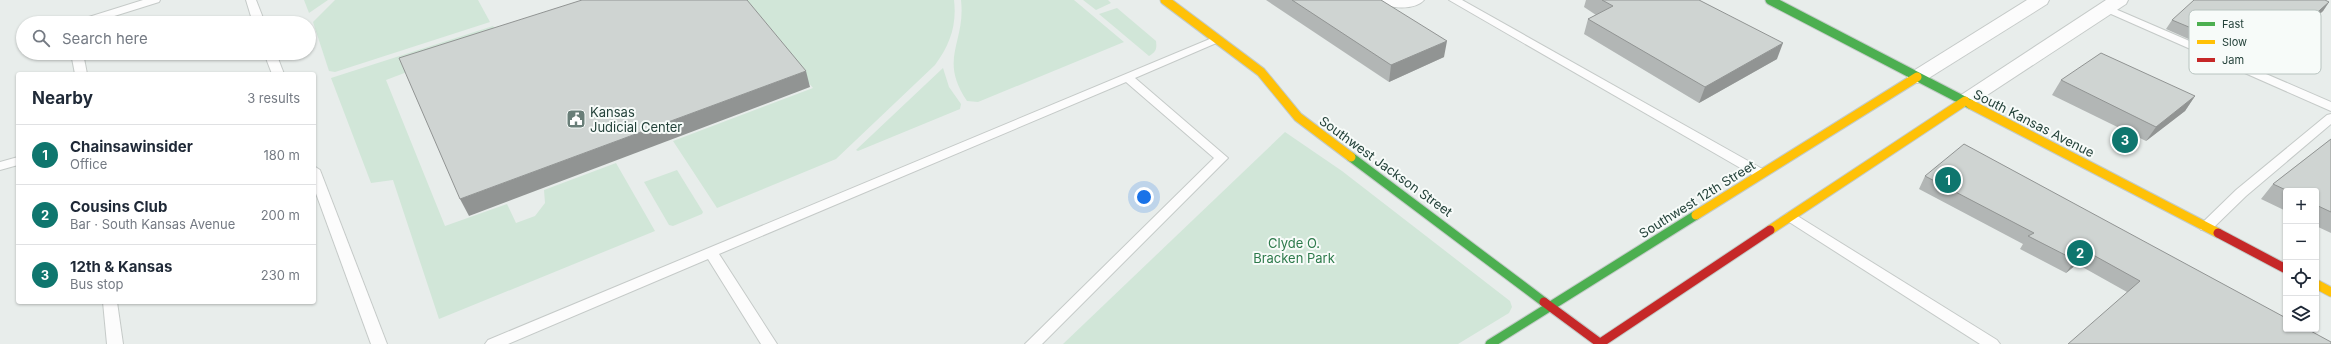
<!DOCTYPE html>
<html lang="en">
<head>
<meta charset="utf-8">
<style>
	:root { --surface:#fff; --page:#f6f6f7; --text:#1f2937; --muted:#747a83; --line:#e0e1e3; --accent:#0f766e }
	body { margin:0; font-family:Inter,sans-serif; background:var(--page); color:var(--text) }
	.controls { position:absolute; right:12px; bottom:12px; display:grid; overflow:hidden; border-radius:4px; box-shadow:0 1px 3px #0004 }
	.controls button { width:36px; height:36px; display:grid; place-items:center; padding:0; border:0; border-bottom:1px solid var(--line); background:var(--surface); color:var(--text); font:20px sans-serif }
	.you { position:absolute; left:1144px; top:197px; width:14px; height:14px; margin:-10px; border:3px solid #fff; border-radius:50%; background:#1a73e8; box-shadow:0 0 0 6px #1a73e833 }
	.badge { display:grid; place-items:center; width:26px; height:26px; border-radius:50%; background:var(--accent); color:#fff; font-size:13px; font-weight:700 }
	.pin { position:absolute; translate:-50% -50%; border:2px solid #fff; box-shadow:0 1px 4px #0006 }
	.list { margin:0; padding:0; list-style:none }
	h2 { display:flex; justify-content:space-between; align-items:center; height:52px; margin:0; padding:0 16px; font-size:17px }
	h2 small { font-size:13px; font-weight:400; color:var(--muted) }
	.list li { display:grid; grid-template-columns:26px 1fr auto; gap:12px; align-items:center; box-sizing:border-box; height:60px; padding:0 16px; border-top:1px solid var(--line) }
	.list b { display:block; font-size:15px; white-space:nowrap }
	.list p { margin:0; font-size:13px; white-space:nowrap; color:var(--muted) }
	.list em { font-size:13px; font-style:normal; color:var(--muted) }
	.icon { flex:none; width:22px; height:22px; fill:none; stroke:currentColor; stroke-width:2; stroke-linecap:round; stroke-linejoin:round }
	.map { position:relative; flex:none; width:2331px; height:344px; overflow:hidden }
	.search { position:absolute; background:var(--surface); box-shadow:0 1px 3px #0004; left:16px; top:16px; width:300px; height:44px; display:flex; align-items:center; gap:10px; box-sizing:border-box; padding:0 14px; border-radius:22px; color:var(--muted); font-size:15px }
	.panel { position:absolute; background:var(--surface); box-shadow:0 1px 3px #0004; left:16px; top:72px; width:300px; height:232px; border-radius:4px }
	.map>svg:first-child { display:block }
</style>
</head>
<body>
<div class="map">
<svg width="2331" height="344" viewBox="0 0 2331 344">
	<rect width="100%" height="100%" fill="#e8edeb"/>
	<g fill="#d1e6d8">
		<path d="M304 0H328L309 13Z"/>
		<path d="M335 0H478L490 22 335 72 329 71 313 22Z"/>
		<path d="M740 0H954C957 25 950 45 935 65L836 159 717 208 673 141 813 88Z"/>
		<path d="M961 0H1074L1124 42 978 102 967 101C938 58 966 43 961 0Z"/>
		<path d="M1083 0H1108L1111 3 1096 10Z"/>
		<path d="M1117 8 1156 41C1157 49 1156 52 1149 56L1099 14Z"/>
		<path d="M493 26 495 29 407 72 386 80 445 226 507 204 516 223 535 216 545 203 544 190 616 163 655 231 439 319 393 180 371 183 331 78Z"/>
		<path d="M943 68 949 87 961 104 960 109 858 151 856 150Z"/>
		<path d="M1285 132 1342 171 1510 301 1512 307 1509 313 1458 344H1063Z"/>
		<path d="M677 170 703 212 702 214 673 226 669 225 644 182Z"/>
	</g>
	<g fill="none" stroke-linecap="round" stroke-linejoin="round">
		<defs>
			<g id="lane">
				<path d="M143 0H160L159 2 92 23H74L76 21Z"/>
				<path d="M246 0H256L265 23H253Z"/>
				<path d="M1380 0H1424C1416 10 1387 10 1380 0Z"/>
				<path d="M1449 0H1462L1766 171 1768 174 1761 178 1756 177Z"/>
				<path d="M2106 5 2331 102V111L2102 10V6Z"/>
				<path d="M1217 36 1223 39 1221 41 1135 78 1228 158 1042 344H1025L1214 158 1126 82 719 254 777 344H761L708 259 508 344H485L488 340Z"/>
				<path d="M71 53H83L87 74H75Z"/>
				<path d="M264 53H276L284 74H272Z"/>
				<path d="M2331 114V124L2246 196 2211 230H2201L2199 227 2201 224 2236 190 2327 115Z"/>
				<path d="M18 157V165L0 170V162Z"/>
				<path d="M314 166 320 170 387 344H371L314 188Z"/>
				<path d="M1791 212 1997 340 2000 344H1980L1786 220 1784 217 1786 214Z"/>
				<path d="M103 302H117L123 344H107Z"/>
			</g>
			<g id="street">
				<path d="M2027 0H2049L2047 4 1924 81 1917 83 1910 81 1907 77 1910 73Z"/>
				<path d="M2106 0H2128L2126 4 1972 105 1965 107 1958 105 1955 101 1958 97Z"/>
			</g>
			<g id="fast">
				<path d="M1770 0 1970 104"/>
				<path d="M1351 157 1544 302"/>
				<path d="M1490 344 1696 215"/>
			</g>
			<g id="slow">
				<path d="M1165 0 1261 72 1298 117 1351 157"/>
				<path d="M1970 104 2218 233"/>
				<path d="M1696 215 1917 77"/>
				<path d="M1770 230 1965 101"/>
				<path d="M2316 284 2331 292"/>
			</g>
			<g id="jam">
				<path d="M2218 233 2286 269"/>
				<path d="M1544 302 1601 344"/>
				<path d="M1599 344 1770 230"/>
			</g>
		</defs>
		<use href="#lane" stroke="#c5cac8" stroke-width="2"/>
		<use href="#street" stroke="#c5cac8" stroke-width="2"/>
		<use href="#fast" stroke="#c3cbc8" stroke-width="11"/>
		<use href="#slow" stroke="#c3cbc8" stroke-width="11"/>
		<use href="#jam" stroke="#c3cbc8" stroke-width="11"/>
		<use href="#lane" fill="#fcfcfc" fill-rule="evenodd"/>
		<use href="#street" fill="#fcfcfc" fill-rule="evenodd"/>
		<use href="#fast" stroke="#4caf50" stroke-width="9"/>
		<use href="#slow" stroke="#ffc107" stroke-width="9"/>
		<use href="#jam" stroke="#c62828" stroke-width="9"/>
	</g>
	<g fill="#b2b6b5">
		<path d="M1266 0H1381L1444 57 1389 82Z"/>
		<path d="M1586 0H1699L1777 59 1699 103 1584 34 1588 19 1596 15 1584 7Z"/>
		<path d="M2329 2 2323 11 2286 44 2255 65 2205 42 2202 45 2166 29 2172 20Z"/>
		<path d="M2061 80 2195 96 2185 111 2146 141 2052 95Z"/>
		<path d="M2331 139V233L2316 226V191H2286V211L2261 199 2273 184Z"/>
		<path d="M1925 176 2286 318 2127 292 2077 264 2066 273 2020 249 2023 244 1919 189Z"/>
	</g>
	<g fill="#919493">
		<path d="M2329 2 2323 11 2286 44 2255 65 2261 55Z"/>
		<path d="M2211 32 2205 42 2202 45 2208 35Z"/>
		<path d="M1447 41 1444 57 1389 82 1391 65Z"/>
		<path d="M1783 43 1777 59 1699 103 1705 87Z"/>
		<path d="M806 71 810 87 469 216 460 199Z"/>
		<path d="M2195 96 2185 111 2146 141 2156 127Z"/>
		<path d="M2086 251 2077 264 2066 273 2075 260Z"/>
	</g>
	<g fill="#cfd4d2" stroke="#919493">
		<path d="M582 0H747L806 71 460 199 399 58Z"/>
		<path d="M1292 0H1381L1447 41 1391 65Z"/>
		<path d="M1602 0H1699L1783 43 1705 87 1588 19 1613 6Z"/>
		<path d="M2194 0H2325L2329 2 2293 34 2261 55 2211 32 2208 35 2172 20Z"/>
		<path d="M2101 53 2195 96 2156 127 2061 80Z"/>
		<path d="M2331 139V212L2316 205V191H2288L2273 184Z"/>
		<path d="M1964 144 2286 318V329H2307L2331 342V344H2068L2140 281 2086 251 2075 260 2028 236 2034 233 1925 176Z"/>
	</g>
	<defs>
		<symbol id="civic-square" viewBox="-11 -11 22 22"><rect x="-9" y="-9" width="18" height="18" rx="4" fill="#697e78" stroke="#f7fbf9"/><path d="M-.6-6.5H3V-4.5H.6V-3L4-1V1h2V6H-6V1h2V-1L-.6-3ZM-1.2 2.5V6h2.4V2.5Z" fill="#fff"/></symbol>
	</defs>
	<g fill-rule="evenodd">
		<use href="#civic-square" x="565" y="108" width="22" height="22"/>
	</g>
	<g text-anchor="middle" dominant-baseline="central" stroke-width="4" stroke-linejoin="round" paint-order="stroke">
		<g font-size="13" fill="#24423a" stroke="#f7fbf9" text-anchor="start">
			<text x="590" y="112">Kansas<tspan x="590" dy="15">Judicial Center</tspan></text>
		</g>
		<g font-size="13" fill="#24423a" stroke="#f7fbf9">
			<text transform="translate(2034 123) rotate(27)">South Kansas Avenue</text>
			<text transform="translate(1386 166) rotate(36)">Southwest Jackson Street</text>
			<text transform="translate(1697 199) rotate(-32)">Southwest 12th Street</text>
		</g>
		<g font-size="13" fill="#2d7a4b" stroke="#f7fbf9">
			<text x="1294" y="243">Clyde O.<tspan x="1294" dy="15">Bracken Park</tspan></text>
		</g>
	</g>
	<rect x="2189" y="10" width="132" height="64" rx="6" fill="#f7fbf9" stroke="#b8c4c0" stroke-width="1"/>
	<rect x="2197" y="22" width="18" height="4" fill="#4caf50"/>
	<rect x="2197" y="40" width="18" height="4" fill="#ffc107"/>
	<rect x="2197" y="58" width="18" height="4" fill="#c62828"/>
	<g font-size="11" fill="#24423a">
		<text x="2222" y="28">Fast</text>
		<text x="2222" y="46">Slow</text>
		<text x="2222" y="64">Jam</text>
	</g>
</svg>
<div class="controls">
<button>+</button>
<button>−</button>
<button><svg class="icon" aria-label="locate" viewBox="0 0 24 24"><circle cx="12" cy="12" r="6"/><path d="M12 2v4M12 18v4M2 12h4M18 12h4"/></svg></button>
<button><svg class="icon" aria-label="layers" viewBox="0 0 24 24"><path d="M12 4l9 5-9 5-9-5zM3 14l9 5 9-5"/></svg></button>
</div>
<div class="you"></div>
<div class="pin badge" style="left:1948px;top:180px">1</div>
<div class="pin badge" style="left:2080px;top:253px">2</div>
<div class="pin badge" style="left:2125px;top:140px">3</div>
<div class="search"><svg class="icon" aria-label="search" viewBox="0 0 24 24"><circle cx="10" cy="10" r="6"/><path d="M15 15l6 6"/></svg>Search here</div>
<section class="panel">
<h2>Nearby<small>3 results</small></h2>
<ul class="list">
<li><span class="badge">1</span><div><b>Chainsawinsider</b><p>Office</p></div><em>180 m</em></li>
<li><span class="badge">2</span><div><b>Cousins Club</b><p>Bar · South Kansas Avenue</p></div><em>200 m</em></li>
<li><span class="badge">3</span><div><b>12th &amp; Kansas</b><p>Bus stop</p></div><em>230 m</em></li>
</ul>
</section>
</div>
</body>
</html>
